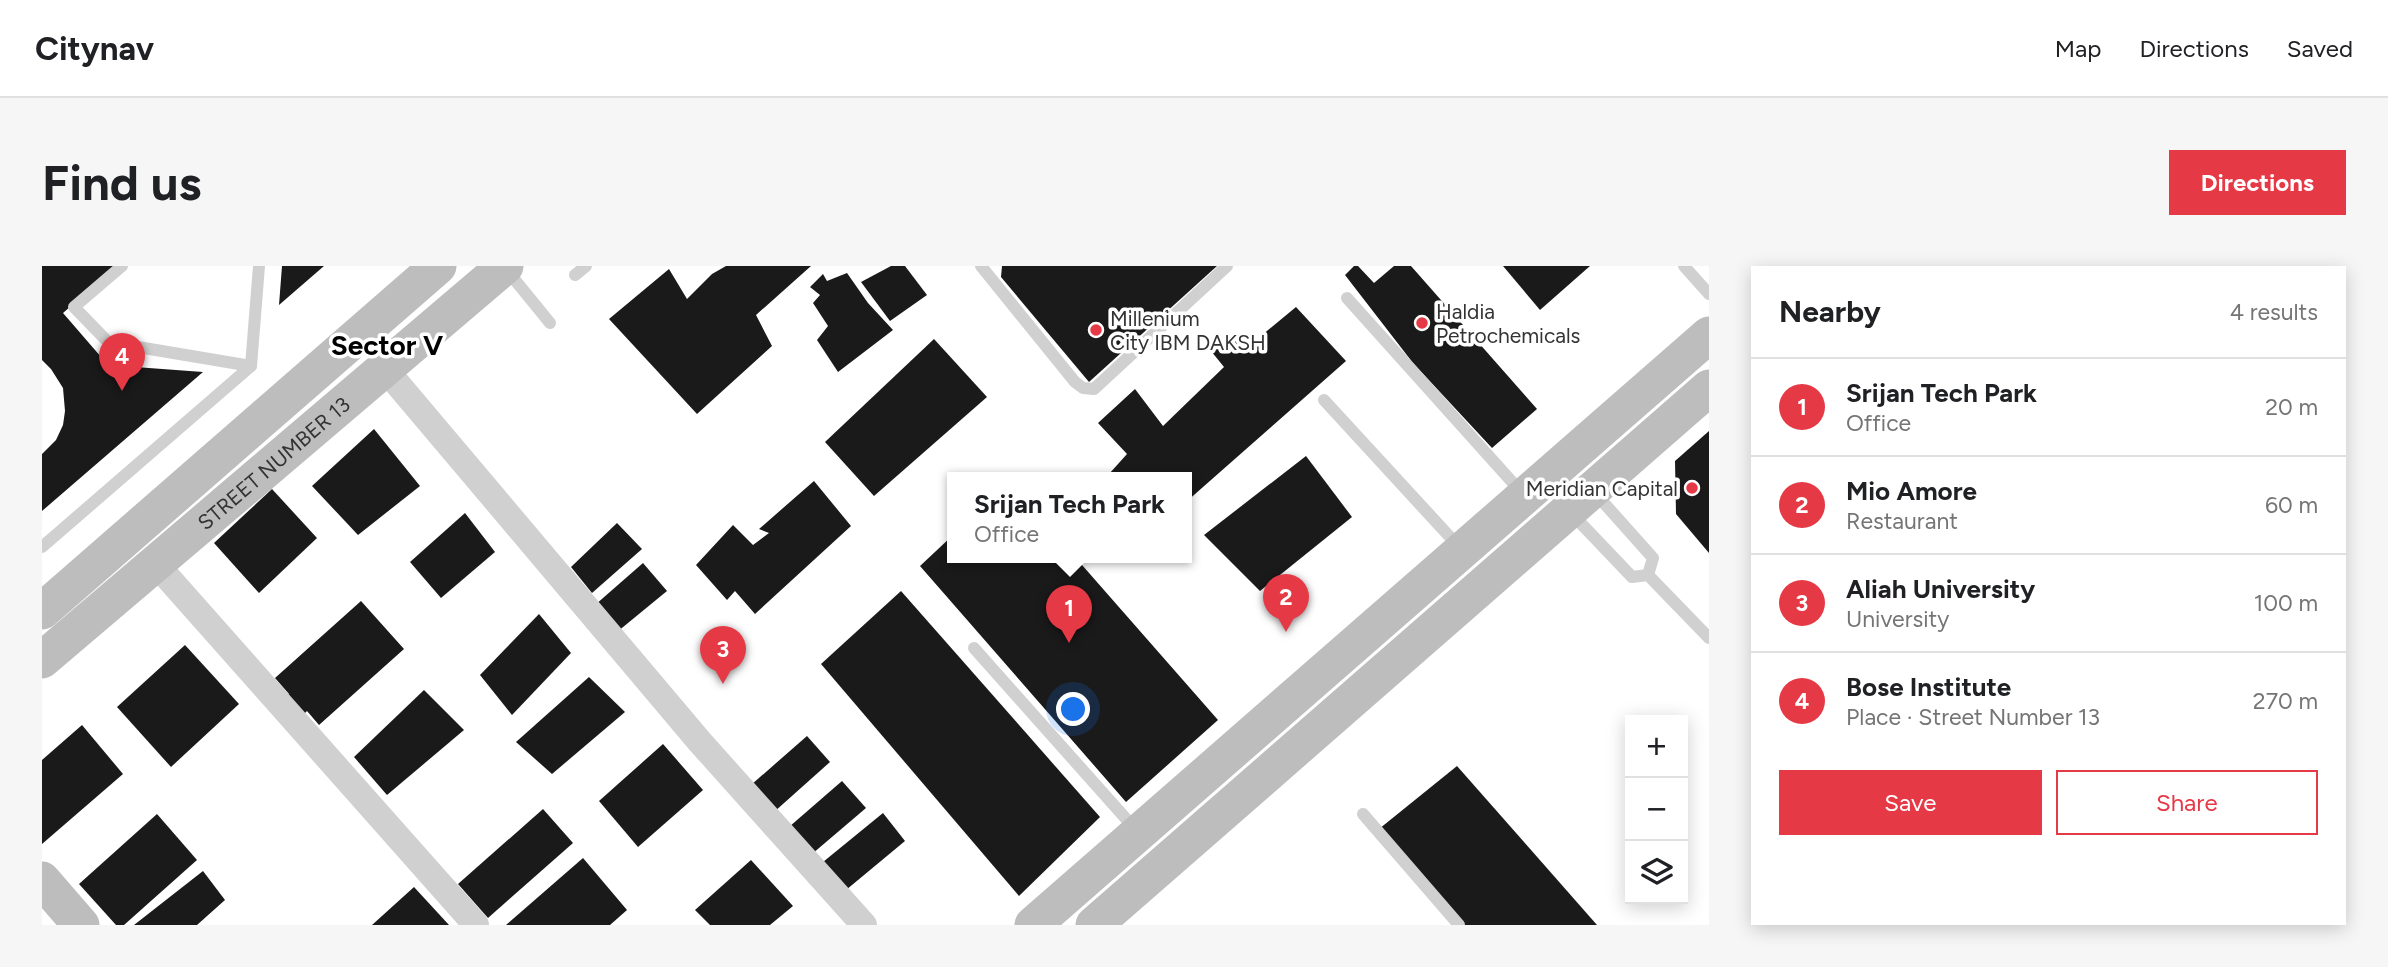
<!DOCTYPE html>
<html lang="en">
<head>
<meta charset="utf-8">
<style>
	:root { --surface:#fff; --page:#f6f6f6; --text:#202124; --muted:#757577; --line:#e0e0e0; --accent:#e63946 }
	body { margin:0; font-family:Figtree,sans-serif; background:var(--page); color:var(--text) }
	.controls { position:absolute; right:21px; bottom:21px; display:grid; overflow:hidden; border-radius:0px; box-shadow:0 4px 18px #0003 }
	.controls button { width:63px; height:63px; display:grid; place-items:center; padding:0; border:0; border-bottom:2px solid var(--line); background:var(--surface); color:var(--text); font:35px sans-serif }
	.you { position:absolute; left:1032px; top:444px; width:24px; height:24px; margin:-18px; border:5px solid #fff; border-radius:50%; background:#1a73e8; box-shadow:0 0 0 10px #1a73e833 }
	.badge { display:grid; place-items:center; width:46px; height:46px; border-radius:50%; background:var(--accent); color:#fff; font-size:23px; font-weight:700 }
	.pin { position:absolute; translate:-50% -58px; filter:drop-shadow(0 2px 4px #0008) }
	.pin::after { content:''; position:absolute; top:37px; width:24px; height:21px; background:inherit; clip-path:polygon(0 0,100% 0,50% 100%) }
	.popup { position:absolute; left:905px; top:206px; width:245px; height:91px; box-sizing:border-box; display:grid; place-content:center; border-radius:0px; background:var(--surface); filter:drop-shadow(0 2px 5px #0005); font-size:23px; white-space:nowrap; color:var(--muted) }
	.popup b { font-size:26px; color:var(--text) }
	.popup::after { content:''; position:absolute; left:50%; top:100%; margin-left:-14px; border:14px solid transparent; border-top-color:var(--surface) }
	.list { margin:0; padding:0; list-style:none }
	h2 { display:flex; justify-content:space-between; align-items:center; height:91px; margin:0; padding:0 28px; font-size:30px }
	h2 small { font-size:23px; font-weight:400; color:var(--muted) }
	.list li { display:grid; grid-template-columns:46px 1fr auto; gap:21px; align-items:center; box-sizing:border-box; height:98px; padding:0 28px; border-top:2px solid var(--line) }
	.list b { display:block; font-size:26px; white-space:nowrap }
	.list p { margin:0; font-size:23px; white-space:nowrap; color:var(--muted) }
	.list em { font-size:23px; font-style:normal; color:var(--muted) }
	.actions { display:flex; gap:14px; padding:21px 28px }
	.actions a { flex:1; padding:16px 0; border:2px solid var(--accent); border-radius:0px; text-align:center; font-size:24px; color:var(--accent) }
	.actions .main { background:var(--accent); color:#fff }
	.icon { flex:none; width:38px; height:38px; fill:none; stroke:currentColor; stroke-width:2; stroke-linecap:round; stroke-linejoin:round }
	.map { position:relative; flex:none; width:1667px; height:659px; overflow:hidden; border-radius:0px }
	header { display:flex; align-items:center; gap:42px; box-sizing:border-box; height:98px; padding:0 35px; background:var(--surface); border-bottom:2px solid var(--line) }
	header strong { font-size:33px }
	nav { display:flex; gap:38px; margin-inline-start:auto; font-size:24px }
	.intro { display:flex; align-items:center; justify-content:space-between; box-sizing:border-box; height:168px; padding:0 42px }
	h1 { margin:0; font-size:49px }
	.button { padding:18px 32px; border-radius:0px; background:var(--accent); color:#fff; font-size:24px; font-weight:700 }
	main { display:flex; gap:42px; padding:0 42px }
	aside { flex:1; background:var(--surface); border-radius:0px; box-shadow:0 4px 18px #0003 }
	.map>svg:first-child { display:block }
</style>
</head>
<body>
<header>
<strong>Citynav</strong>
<nav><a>Map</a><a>Directions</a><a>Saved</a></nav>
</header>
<div class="intro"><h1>Find us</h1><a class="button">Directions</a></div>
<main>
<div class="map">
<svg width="1667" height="659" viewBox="0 0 1667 659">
	<rect width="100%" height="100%" fill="#fff"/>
	<g fill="#1a1a1a">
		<path d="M0 0H75L21 47 66 99 161 106 0 245V188L14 174 21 159 23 145 21 122 9 103 0 94Z"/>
		<path d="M240 0H282L237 39Z"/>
		<path d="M684 0H769L714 49 730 80 655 148 567 53 627 3 645 33 670 8Z"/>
		<path d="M849 0H863L885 29 848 55 819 16Z"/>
		<path d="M960 0H1175L1047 116 959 11Z"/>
		<path d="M1312 0H1316L1332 17 1352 0H1369L1495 143 1450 182 1371 97 1303 9Z"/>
		<path d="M1461 0H1548L1498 44Z"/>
		<path d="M805 7 826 37 851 64 796 106 775 74 786 60 771 37 778 29 768 21 781 8 785 15Z"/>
		<path d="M1254 41 1304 95 1144 236V211H1069L1067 208 1085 188 1056 157 1093 123 1121 160 1182 101 1169 85 1186 67 1202 84Z"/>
		<path d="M892 73 945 131 832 230 783 176Z"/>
		<path d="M332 163 378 220 316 269 270 220Z"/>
		<path d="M1667 165V287L1634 248 1633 195Z"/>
		<path d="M1264 190 1310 251 1218 325 1162 269Z"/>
		<path d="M772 215 809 260 713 348 693 325 685 334 654 299 691 259 711 279 727 267 717 263Z"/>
		<path d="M230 223 275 272 217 327 172 277Z"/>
		<path d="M423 247 453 286 399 332 368 296Z"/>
		<path d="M575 257 600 283 550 327 529 301Z"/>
		<path d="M910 270V291H1033L1176 454 1084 536 878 300Z"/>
		<path d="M601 297 625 325 575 366 553 339Z"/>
		<path d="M859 325 1058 551 977 630 779 398Z"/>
		<path d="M319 335 362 383 277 459 265 445 258 452 241 433 247 428 233 412Z"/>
		<path d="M497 348 529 387 470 449 438 409Z"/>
		<path d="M143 379 197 438 129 501 75 441Z"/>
		<path d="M547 411 583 446 510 508 474 476Z"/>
		<path d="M382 424 422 464 345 529 312 491Z"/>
		<path d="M40 459 81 508 0 578V494Z"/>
		<path d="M765 470 788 496 732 546 709 519Z"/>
		<path d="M621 478 661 524 596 581 557 535Z"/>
		<path d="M1415 500 1555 659H1422L1337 563Z"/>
		<path d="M800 515 824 542 770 588 747 561Z"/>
		<path d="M501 543 531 577 446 652 416 618Z"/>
		<path d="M841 547 863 575 804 624 781 596Z"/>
		<path d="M115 548 155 594 82 659H74L37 618Z"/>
		<path d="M541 592 585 644 568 659H464Z"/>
		<path d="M709 594 751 640 728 659H668L653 644Z"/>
		<path d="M161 605 183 634 155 659H92Z"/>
		<path d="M372 621 407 659H330Z"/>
	</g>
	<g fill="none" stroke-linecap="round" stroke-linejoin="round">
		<g stroke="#d0d0d0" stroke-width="12">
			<path d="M80 0 32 41 66 76 209 100"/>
			<path d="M939 0 1033 116 1041 122 1052 123 1185 0"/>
			<path d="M1642 0 1667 28"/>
			<path d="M464 3 508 57"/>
			<path d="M533 9 544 0"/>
			<path d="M1305 32 1480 227"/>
			<path d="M1282 134 1419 283"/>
			<path d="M1553 227 1611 292 1606 309"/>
			<path d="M1529 247 1590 311 1606 309"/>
			<path d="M0 281 209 100 217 0"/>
			<path d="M1606 309 1667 372"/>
			<path d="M932 382 1094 564"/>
			<path d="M1321 548 1417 659"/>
		</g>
		<g stroke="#d0d0d0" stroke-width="26">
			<path d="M343 103 658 476 822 659"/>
			<path d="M113 297 434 659"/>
		</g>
		<g stroke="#bdbdbd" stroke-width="37">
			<path d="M0 345 396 0"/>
			<path id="s1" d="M0 394 463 0"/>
			<path d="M0 614 39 659"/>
			<path d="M991 659 1667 69"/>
			<path d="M1052 659 1667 122"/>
		</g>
	</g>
	<g fill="#e63946" stroke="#fff" stroke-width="2.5">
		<circle cx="1380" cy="57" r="7"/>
		<circle cx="1054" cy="64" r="7"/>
		<circle cx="1650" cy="222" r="7"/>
	</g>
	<g text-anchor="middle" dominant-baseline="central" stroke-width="7" stroke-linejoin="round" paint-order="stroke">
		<g font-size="21" fill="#333" stroke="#fff" text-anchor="start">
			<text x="1394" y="45">Haldia<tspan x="1394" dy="24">Petrochemicals</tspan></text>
			<text x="1068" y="52">Millenium<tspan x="1068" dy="24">City IBM DAKSH</tspan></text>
			<text x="1636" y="222" text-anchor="end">Meridian Capital</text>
		</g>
		<g font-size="21" fill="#333" stroke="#fff">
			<text stroke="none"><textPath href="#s1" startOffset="304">STREET NUMBER 13</textPath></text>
		</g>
		<g font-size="28" font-weight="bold" fill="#000" stroke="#fff">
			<text x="345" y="79">Sector V</text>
		</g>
	</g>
</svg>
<div class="controls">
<button>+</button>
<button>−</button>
<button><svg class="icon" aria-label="layers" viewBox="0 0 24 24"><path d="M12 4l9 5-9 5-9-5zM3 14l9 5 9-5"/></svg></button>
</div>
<div class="you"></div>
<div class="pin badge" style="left:1027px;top:377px">1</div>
<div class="popup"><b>Srijan Tech Park</b>Office</div>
<div class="pin badge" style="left:1244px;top:366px">2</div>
<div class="pin badge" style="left:681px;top:418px">3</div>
<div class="pin badge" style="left:80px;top:125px">4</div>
</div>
<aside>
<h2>Nearby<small>4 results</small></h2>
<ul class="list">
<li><span class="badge">1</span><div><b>Srijan Tech Park</b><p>Office</p></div><em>20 m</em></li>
<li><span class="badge">2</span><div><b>Mio Amore</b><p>Restaurant</p></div><em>60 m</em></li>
<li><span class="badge">3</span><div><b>Aliah University</b><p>University</p></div><em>100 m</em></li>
<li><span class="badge">4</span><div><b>Bose Institute</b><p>Place · Street Number 13</p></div><em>270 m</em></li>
</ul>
<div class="actions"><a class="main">Save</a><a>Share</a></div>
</aside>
</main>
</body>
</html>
